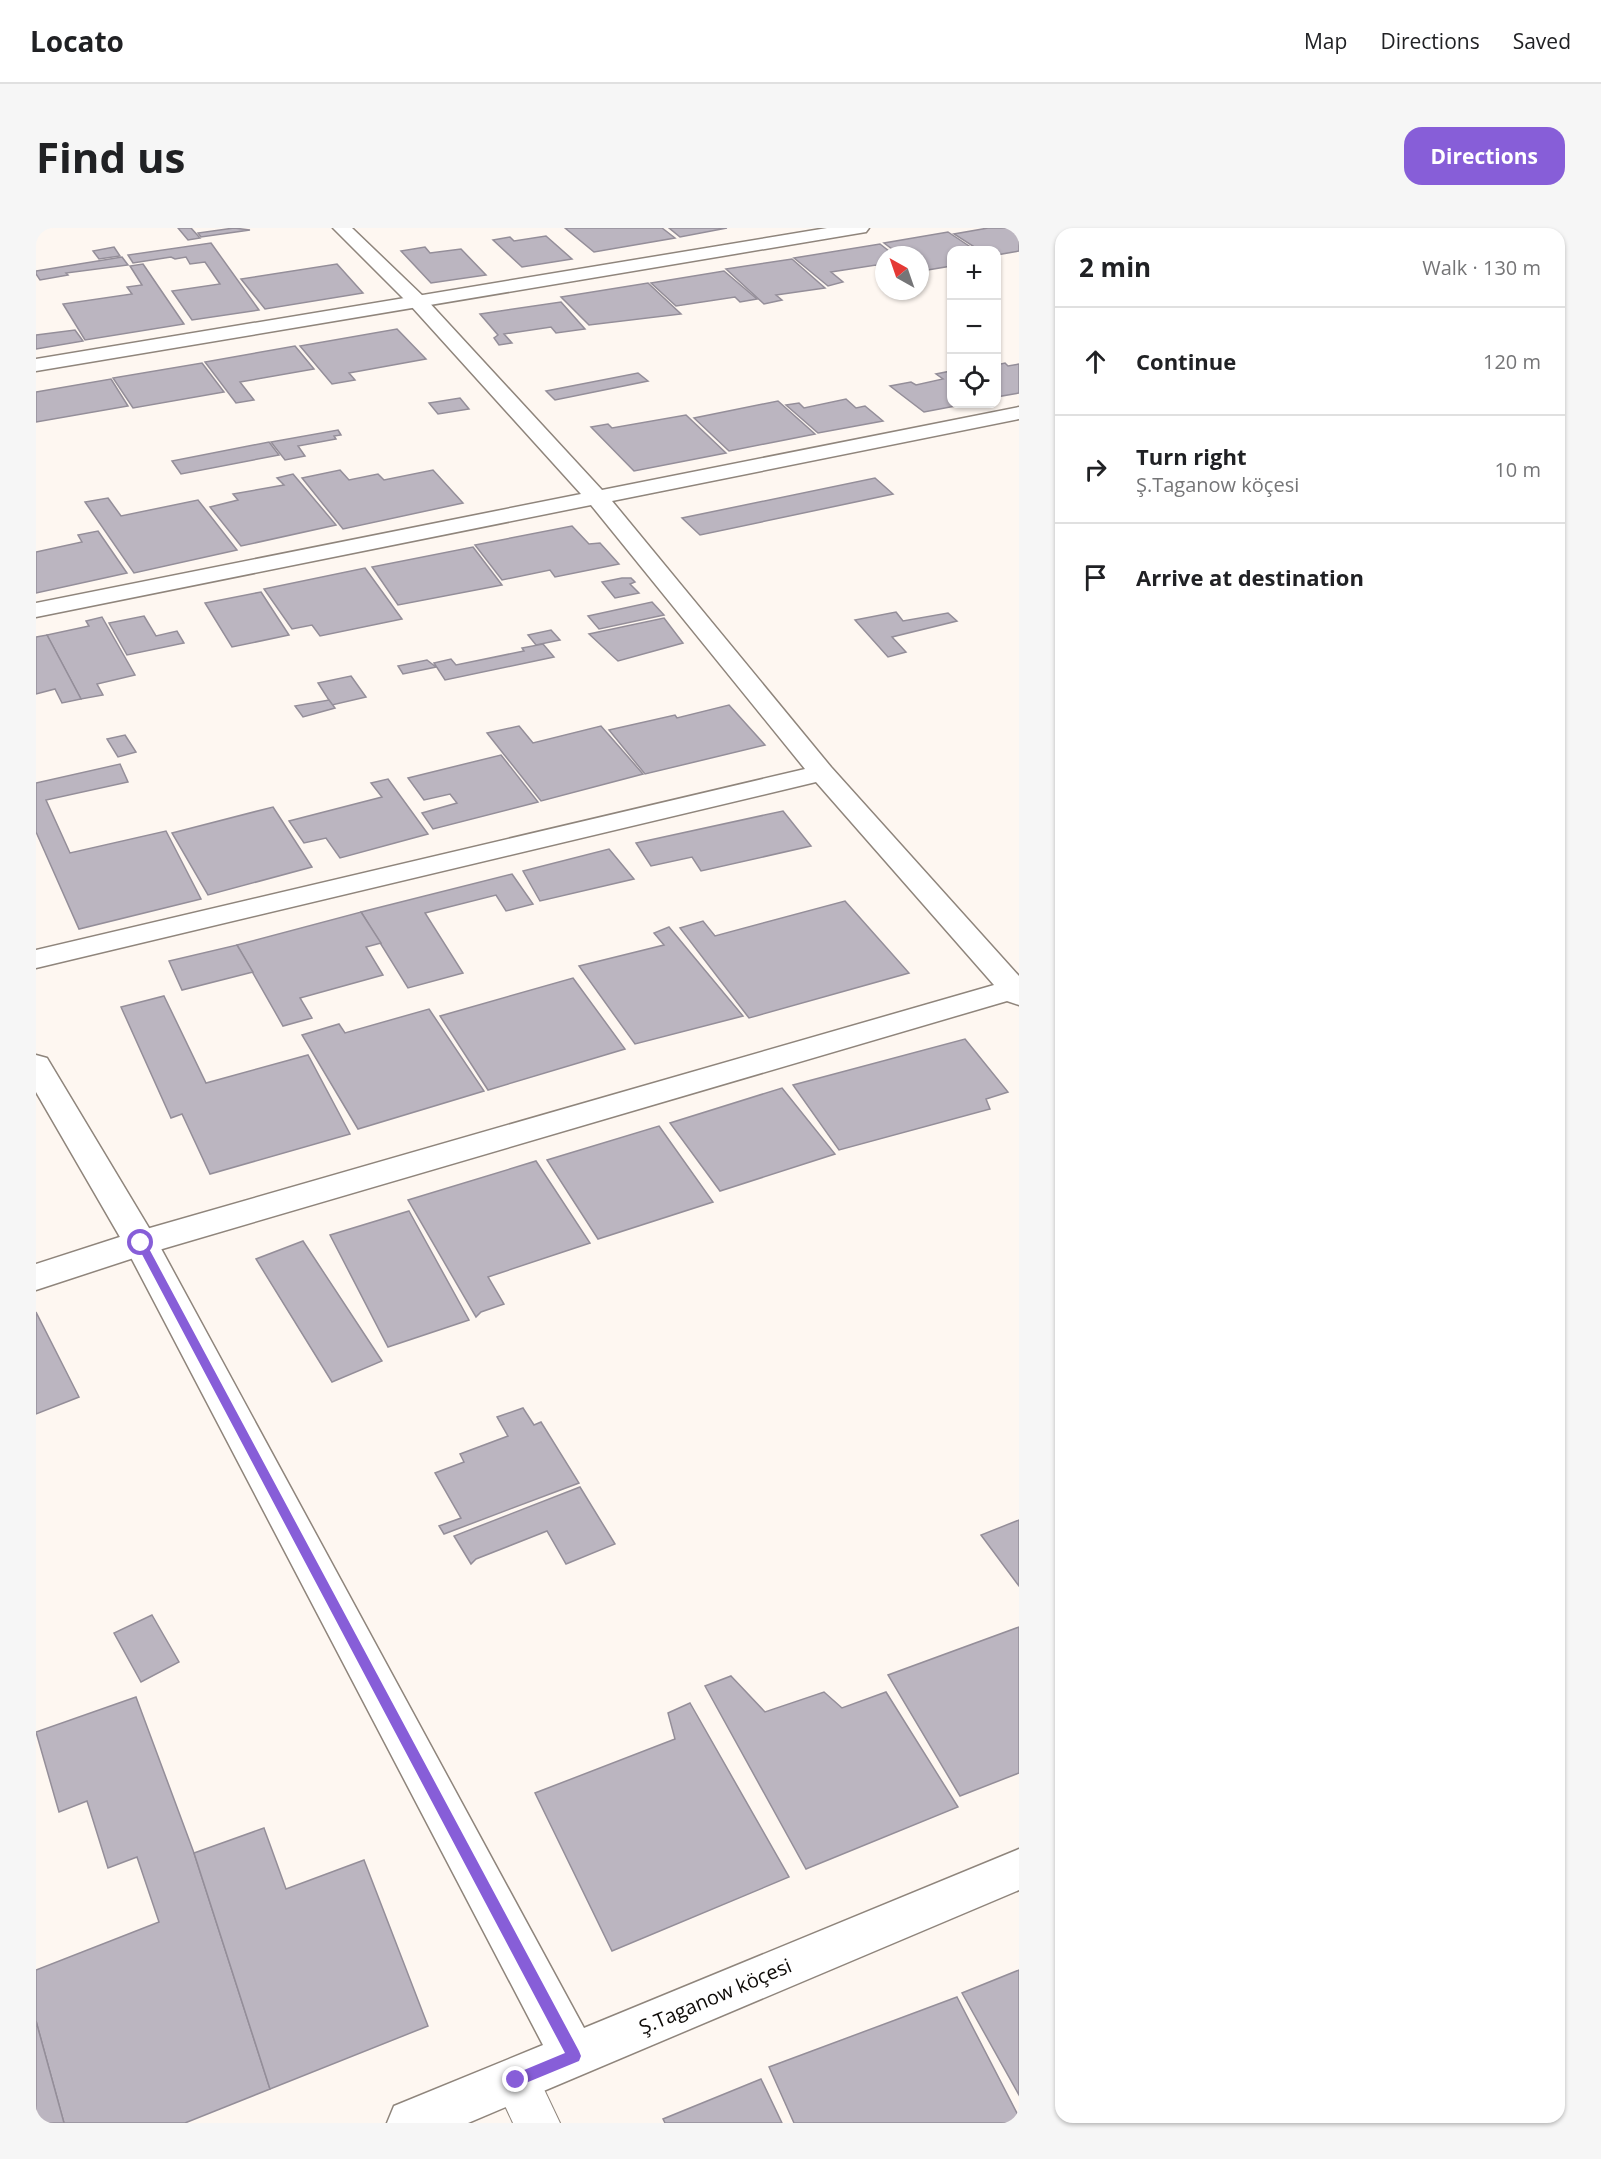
<!DOCTYPE html>
<html lang="en">
<head>
<meta charset="utf-8">
<style>
	:root { --surface:#fff; --page:#f6f6f6; --text:#202124; --muted:#757577; --line:#e0e0e0; --accent:#875ed8 }
	body { margin:0; font-family:"Open Sans",sans-serif; background:var(--page); color:var(--text) }
	.controls { position:absolute; right:18px; top:18px; display:grid; overflow:hidden; border-radius:12px; box-shadow:0 2px 4px #0004 }
	.controls button { width:54px; height:54px; display:grid; place-items:center; padding:0; border:0; border-bottom:2px solid var(--line); background:var(--surface); color:var(--text); font:30px sans-serif }
	.compass { position:absolute; left:839px; top:18px; width:54px; height:54px; border-radius:50%; background:var(--surface); box-shadow:0 2px 4px #0004; rotate:320deg }
	.stop { position:absolute; width:18px; height:18px; margin:-14px; border:4px solid #875ed8; border-radius:50%; background:#fff }
	.stop.end { background:#875ed8; border-color:#fff; box-shadow:0 2px 6px #0008 }
	.list { margin:0; padding:0; list-style:none }
	h2 { display:flex; justify-content:space-between; align-items:center; height:78px; margin:0; padding:0 24px; font-size:26px }
	h2 small { font-size:20px; font-weight:400; color:var(--muted) }
	.list li { display:grid; grid-template-columns:39px 1fr auto; gap:18px; align-items:center; box-sizing:border-box; height:108px; padding:0 24px; border-top:2px solid var(--line) }
	.list b { display:block; font-size:22px; white-space:nowrap }
	.list p { margin:0; font-size:20px; white-space:nowrap; color:var(--muted) }
	.list em { font-size:20px; font-style:normal; color:var(--muted) }
	.icon { flex:none; width:33px; height:33px; fill:none; stroke:currentColor; stroke-width:2; stroke-linecap:round; stroke-linejoin:round }
	.map { position:relative; flex:none; width:983px; height:1895px; overflow:hidden; border-radius:18px }
	header { display:flex; align-items:center; gap:36px; box-sizing:border-box; height:84px; padding:0 30px; background:var(--surface); border-bottom:2px solid var(--line) }
	header strong { font-size:28px }
	nav { display:flex; gap:33px; margin-inline-start:auto; font-size:21px }
	.intro { display:flex; align-items:center; justify-content:space-between; box-sizing:border-box; height:144px; padding:0 36px }
	h1 { margin:0; font-size:42px }
	.button { padding:15px 27px; border-radius:18px; background:var(--accent); color:#fff; font-size:21px; font-weight:700 }
	main { display:flex; gap:36px; padding:0 36px }
	aside { flex:1; background:var(--surface); border-radius:18px; box-shadow:0 2px 4px #0004 }
	.map>svg:first-child { display:block }
</style>
</head>
<body>
<header>
<strong>Locato</strong>
<nav><a>Map</a><a>Directions</a><a>Saved</a></nav>
</header>
<div class="intro"><h1>Find us</h1><a class="button">Directions</a></div>
<main>
<div class="map">
<svg width="983" height="1895" viewBox="0 0 983 1895">
	<rect width="100%" height="100%" fill="#fef7f1"/>
	<g fill="#bbb5c0" stroke="#948e99" stroke-width="1.5">
		<path d="M142 0H155L164 10 152 12Z"/>
		<path d="M198 0 214 2 165 9 162 5Z"/>
		<path d="M529 0H626L639 10 558 24Z"/>
		<path d="M633 0H691L644 9Z"/>
		<path d="M952 0H983V23L960 27V22H943L918 6Z"/>
		<path d="M912 4 939 22H915V38L886 43 884 41V27H864L848 15Z"/>
		<path d="M510 8 536 31 486 39 457 12 474 9 478 13Z"/>
		<path d="M175 15 223 82 156 92 136 63 184 56 169 34 154 36 150 29 139 31 135 29 97 35 92 27Z"/>
		<path d="M844 16 858 27H848V44L840 37 795 44 807 54 792 58 758 30Z"/>
		<path d="M78 19 84 28 63 31 57 23Z"/>
		<path d="M389 19 394 25 425 21 450 47 395 55 365 23Z"/>
		<path d="M86 29 92 37 30 45 32 47 4 52 0 46V43Z"/>
		<path d="M756 31 789 60 740 67 746 72 728 76 690 41Z"/>
		<path d="M107 36 148 96 49 112 27 76 96 66 91 59 106 57 94 38Z"/>
		<path d="M301 36 327 65 229 81 205 51Z"/>
		<path d="M688 43 721 71 704 74 699 69 640 78 615 55Z"/>
		<path d="M612 55 645 86 553 97 525 69Z"/>
		<path d="M525 74 549 101 520 105 515 99 468 106 476 115 463 117 458 110 462 107 444 86Z"/>
		<path d="M361 101 390 131 313 145 319 152 296 156 264 118Z"/>
		<path d="M39 102 47 113 0 121V107Z"/>
		<path d="M259 118 278 141 204 154 218 172 200 175 169 134Z"/>
		<path d="M166 135 188 164 97 180 77 150Z"/>
		<path d="M969 135 972 138 983 136V165L960 169V137Z"/>
		<path d="M915 143V176H930L888 184 854 158 875 154 880 157 907 151 900 146Z"/>
		<path d="M602 145 612 153 519 172 510 163Z"/>
		<path d="M75 151 92 178 0 194V164Z"/>
		<path d="M424 170 433 181 402 186 393 175Z"/>
		<path d="M810 171 820 180 829 178 847 193 782 205 750 177 763 175 768 180Z"/>
		<path d="M742 173 779 206 693 223 658 190Z"/>
		<path d="M650 187 690 225 598 243 555 199 572 196 576 200Z"/>
		<path d="M302 202 305 207 298 208 300 211 262 218 269 228 249 232 235 214Z"/>
		<path d="M233 214 243 227 145 246 136 233Z"/>
		<path d="M304 242 313 252 342 246 348 252 397 242 427 275 307 301 266 250Z"/>
		<path d="M257 246 300 297 205 318 174 279 202 272 197 266 248 257 241 250Z"/>
		<path d="M839 250 857 266 664 307 646 290Z"/>
		<path d="M72 270 85 288 162 272 201 322 98 345 49 274Z"/>
		<path d="M536 298 553 316 564 315 583 336 519 349 514 342 466 352 439 317Z"/>
		<path d="M62 303 91 345 0 365V324L46 314 42 307Z"/>
		<path d="M437 319 466 357 362 377 336 339Z"/>
		<path d="M329 340 366 391 284 408 276 397 256 401 228 361Z"/>
		<path d="M586 350H595L599 354 594 356 603 365 579 370 566 354Z"/>
		<path d="M225 364 253 407 196 419 169 375Z"/>
		<path d="M616 374 628 387 563 401 552 388Z"/>
		<path d="M860 384 867 393 912 385 921 393 856 409 870 424 852 429 819 392Z"/>
		<path d="M108 388 120 408 141 403 148 415 91 427 73 395Z"/>
		<path d="M66 389 99 447 61 456 67 467 45 471 11 407 53 398 50 393Z"/>
		<path d="M628 390 647 415 582 433 553 406Z"/>
		<path d="M515 402 524 412 500 417 492 407Z"/>
		<path d="M11 407 45 471 26 475 19 461 0 466V409Z"/>
		<path d="M507 416 518 429 409 452 398 435 415 431 420 437 488 423 486 420Z"/>
		<path d="M391 432 400 439 367 446 362 438Z"/>
		<path d="M315 448 330 469 296 477 282 455Z"/>
		<path d="M293 472 299 480 267 489 259 478Z"/>
		<path d="M693 477 729 517 609 546 573 502 639 487 641 490Z"/>
		<path d="M483 498 497 515 565 498 607 546 505 573 451 505Z"/>
		<path d="M89 507 100 524 82 529 71 511Z"/>
		<path d="M465 527 502 574 397 601 386 585 421 575 414 566 388 572 372 550Z"/>
		<path d="M84 536 92 554 10 572 34 625 130 603 165 671 43 701 0 604V555Z"/>
		<path d="M352 551 392 606 304 630 290 610 268 615 253 593 346 569 335 555Z"/>
		<path d="M237 579 276 639 172 667 136 605Z"/>
		<path d="M747 583 775 618 665 643 656 629 615 638 600 615Z"/>
		<path d="M573 621 598 651 504 673 487 643Z"/>
		<path d="M476 646 497 676 470 683 460 667 389 685 427 745 372 760 325 684Z"/>
		<path d="M809 673 873 745 713 790 644 700 667 693 679 708Z"/>
		<path d="M325 684 345 715 330 719 347 747 264 770 276 790 247 798 201 717Z"/>
		<path d="M633 699 707 788 599 816 543 738 628 717 618 705Z"/>
		<path d="M201 717 217 744 146 762 133 733Z"/>
		<path d="M537 750 589 821 452 862 404 788Z"/>
		<path d="M128 768 170 855 272 827 314 906 174 946 146 886 135 890 85 779Z"/>
		<path d="M393 781 448 863 322 901 266 807 303 796 309 805Z"/>
		<path d="M929 811 972 864 950 871 954 881 803 922 757 857Z"/>
		<path d="M746 860 799 926 684 963 634 895Z"/>
		<path d="M623 898 677 974 562 1011 511 932Z"/>
		<path d="M500 933 554 1015 452 1049 468 1076 445 1084 440 1089 372 972Z"/>
		<path d="M373 983 433 1092 352 1119 294 1007Z"/>
		<path d="M267 1013 346 1133 296 1154 220 1031Z"/>
		<path d="M0 1084 43 1169 0 1186Z"/>
		<path d="M487 1180 498 1197 505 1194 543 1255 408 1306 403 1298 425 1290 399 1245 428 1234 424 1226 472 1208 461 1189Z"/>
		<path d="M544 1259 579 1316 530 1336 511 1303 440 1331 435 1336 418 1308Z"/>
		<path d="M983 1292V1358L945 1307Z"/>
		<path d="M116 1387 143 1434 105 1454 78 1405Z"/>
		<path d="M983 1399V1545L924 1568 852 1447Z"/>
		<path d="M695 1448 729 1484 788 1464 806 1480 850 1464 922 1579 770 1641 669 1458Z"/>
		<path d="M100 1469 158 1625 234 1861 149 1895H28L0 1793V1742L123 1694 101 1629 72 1640 51 1573 23 1584 0 1504Z"/>
		<path d="M654 1475 753 1649 576 1723 499 1565 639 1511 632 1485Z"/>
		<path d="M228 1600 250 1661 328 1632 392 1798 234 1861 158 1625Z"/>
		<path d="M983 1742V1867L926 1765Z"/>
		<path d="M921 1769 983 1889V1895H758L733 1839Z"/>
		<path d="M0 1793 28 1895H0Z"/>
		<path d="M725 1851 746 1895H629L627 1891Z"/>
	</g>
	<g fill="none" stroke-linecap="round" stroke-linejoin="round">
		<defs>
			<path id="lane" d="M480 1830 496 1836 524 1895H477L457 1852 464 1836Z"/>
			<path id="street" d="M297 0H316L389 70 566 262 983 179V191L576 273 795 539 983 748V777L971 773 116 1024 0 1062V1036L93 1006 958 757 780 554 0 740V722L769 541 555 277 0 389V375L545 266 375 78Z"/>
			<g id="secondary">
				<path d="M791 0H833L830 4 824 5 0 143V131Z"/>
				<path d="M0 827 11 830 122 1015 548 1800 983 1621V1662L432 1895H351L358 1878 507 1817 88 1016 0 864Z"/>
			</g>
		</defs>
		<use href="#lane" stroke="#8f857c" stroke-width="2"/>
		<use href="#street" stroke="#8f857c" stroke-width="3"/>
		<use href="#secondary" stroke="#8f857c" stroke-width="3"/>
		<use href="#lane" fill="#fff" fill-rule="evenodd"/>
		<use href="#street" fill="#fff" fill-rule="evenodd"/>
		<use href="#secondary" fill="#fff" fill-rule="evenodd"/>
	</g>
	<path fill="#875ed8" d="M105 1011 110 1015 543 1823 545 1828 543 1833 480 1859 476 1857 473 1852 476 1847 529 1825 100 1015Z"/>
	<g text-anchor="middle" dominant-baseline="central" stroke-width="5" stroke-linejoin="round" paint-order="stroke">
		<g font-size="20" fill="#0e0b08" stroke="#fff">
			<text transform="translate(679 1768) rotate(-23)">Ş.Taganow köçesi</text>
		</g>
	</g>
</svg>
<div class="controls">
<button>+</button>
<button>−</button>
<button><svg class="icon" aria-label="locate" viewBox="0 0 24 24"><circle cx="12" cy="12" r="6"/><path d="M12 2v4M12 18v4M2 12h4M18 12h4"/></svg></button>
</div>
<svg class="compass" viewBox="-18 -18 36 36"><path d="M0-13l5 13h-10z" fill="#e53935"/><path d="M0 13l5-13h-10z" fill="#757577"/></svg>
<div class="stop" style="left:105px;top:1015px"></div>
<div class="stop end" style="left:480px;top:1852px"></div>
</div>
<aside>
<h2>2 min<small>Walk · 130 m</small></h2>
<ul class="list">
<li><svg class="icon" aria-label="ahead" viewBox="0 0 24 24"><path d="M12 20V5M6 11l6-6 6 6"/></svg><div><b>Continue</b></div><em>120 m</em></li>
<li><svg class="icon" aria-label="right" viewBox="0 0 24 24"><path d="M7 20v-9h11M14 6l5 5-5 5"/></svg><div><b>Turn right</b><p>Ş.Taganow köçesi</p></div><em>10 m</em></li>
<li><svg class="icon" aria-label="arrive" viewBox="0 0 24 24"><path d="M6 21V4h12l-3 4 3 4H6"/></svg><div><b>Arrive at destination</b></div></li>
</ul>
</aside>
</main>
</body>
</html>
